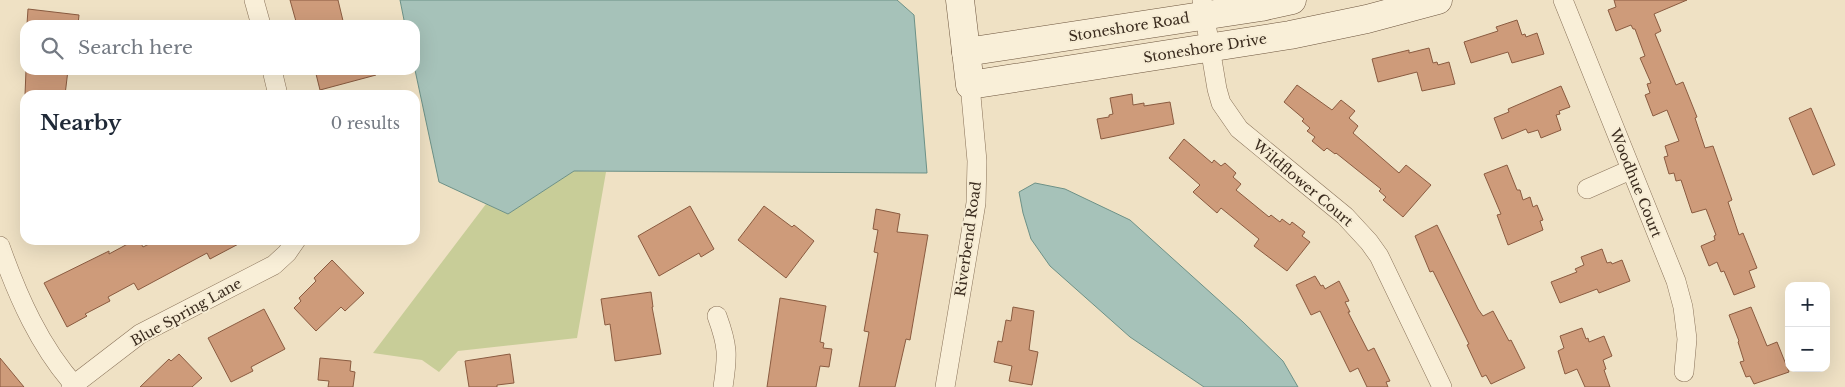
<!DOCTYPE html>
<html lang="en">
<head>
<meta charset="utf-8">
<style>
	:root { --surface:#fff; --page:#f2f2f3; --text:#1f2937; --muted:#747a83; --line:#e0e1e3 }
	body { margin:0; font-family:"Libre Baskerville",serif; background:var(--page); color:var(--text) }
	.controls { position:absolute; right:15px; bottom:15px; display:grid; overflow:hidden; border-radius:10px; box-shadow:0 5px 20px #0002 }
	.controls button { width:45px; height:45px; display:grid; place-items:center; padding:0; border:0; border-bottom:1px solid var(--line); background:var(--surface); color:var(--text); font:25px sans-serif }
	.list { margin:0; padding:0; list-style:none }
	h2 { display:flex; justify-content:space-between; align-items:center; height:65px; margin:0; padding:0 20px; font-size:21px }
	h2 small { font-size:16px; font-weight:400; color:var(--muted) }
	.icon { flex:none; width:28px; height:28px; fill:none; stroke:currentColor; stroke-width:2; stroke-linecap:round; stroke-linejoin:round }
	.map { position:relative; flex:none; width:1845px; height:387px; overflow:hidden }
	.search { position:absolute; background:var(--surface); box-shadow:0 5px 20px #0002; left:20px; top:20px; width:400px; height:55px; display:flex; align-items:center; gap:12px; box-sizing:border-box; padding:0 18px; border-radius:15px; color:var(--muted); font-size:19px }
	.panel { position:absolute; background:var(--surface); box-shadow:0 5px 20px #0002; left:20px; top:90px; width:400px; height:155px; border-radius:15px }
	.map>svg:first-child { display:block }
</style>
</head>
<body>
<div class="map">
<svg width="1845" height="387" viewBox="0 0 1845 387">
	<rect width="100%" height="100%" fill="#efe1c4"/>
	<path fill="#c8cd98" d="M574 171 606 172 577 338 458 351 439 372 422 360 373 353 486 204 508 214Z"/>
	<g fill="#a6c2b9" stroke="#6d9187">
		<path d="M400 0H897L914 15 927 173 574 171 508 214 439 182 415 70V25H405Z"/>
		<path d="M1035 183 1065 189 1130 220 1243 322 1283 361 1298 387H1204L1130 337 1050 266 1031 239 1023 213 1019 192Z"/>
	</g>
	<g fill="#ce9b7a" stroke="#8a5b40">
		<path d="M290 0H338L344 25H297Z"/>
		<path d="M1614 0H1687L1654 14 1661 31 1655 34 1676 85 1683 82 1697 117 1695 118 1705 148 1713 146 1732 200 1728 202 1739 235 1743 233 1757 268 1749 271 1755 287 1734 295 1724 271 1721 272 1717 262 1709 266 1701 246 1715 240 1714 236 1716 235 1706 209 1692 213 1681 180 1676 181 1674 173 1669 174 1664 157 1668 156 1665 146 1679 141 1667 110 1653 116 1645 95 1650 93 1647 84 1651 83 1640 58 1645 56 1635 29H1633L1631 25 1616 31 1608 10 1616 7Z"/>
		<path d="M28 9 79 15 78 25 27 24Z"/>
		<path d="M1517 20 1522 35 1525 34 1526 37 1537 33 1544 54 1512 63 1508 52 1471 63 1464 42 1498 31 1496 27Z"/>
		<path d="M1429 48 1433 63 1437 62 1438 65 1449 62 1455 84 1422 91 1417 72 1378 82 1372 59 1409 50V53Z"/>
		<path d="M26 70H68L65 95H25Z"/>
		<path d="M315 70H375L376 75 320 90Z"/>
		<path d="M1297 85 1332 110 1341 100 1355 111 1349 118 1358 126 1353 133 1399 173 1406 165 1431 185 1403 217 1383 200 1386 197 1379 191 1381 189 1336 153 1335 154 1327 148 1324 151 1312 141 1315 137 1307 131 1310 128 1302 121 1304 119 1284 102Z"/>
		<path d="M1561 86 1570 107 1559 111 1560 114 1556 115 1561 130 1541 138 1538 130 1528 133 1526 129 1502 139 1494 118 1509 112 1508 109Z"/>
		<path d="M1132 94 1133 105 1144 103V106L1170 102 1174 124 1101 139 1097 119 1109 117V115L1113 114 1110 98Z"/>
		<path d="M1811 108 1835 165 1813 175 1789 118Z"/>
		<path d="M1184 139 1212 163 1214 160 1221 166 1225 163 1236 173 1233 177 1241 184 1236 190 1269 217 1271 215 1280 222 1282 219 1290 225 1292 222 1305 232 1302 236 1310 242 1287 271 1254 246 1259 239 1221 208 1217 213 1193 192 1200 185 1169 158Z"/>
		<path d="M1507 165 1517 190H1520L1523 200 1530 197 1533 207 1537 205 1543 220 1540 221 1543 230 1508 245 1497 215 1501 214 1484 174Z"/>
		<path d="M690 206 714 249 701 257 699 253 659 276 638 236Z"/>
		<path d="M764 206 792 227 794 225 814 241 786 278 738 240Z"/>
		<path d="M876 209 900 214 897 232 928 235 910 340 906 339 895 387H859L869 332 864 331 878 253 874 252 878 230 873 229Z"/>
		<path d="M1437 225 1478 309 1483 316 1493 311 1509 341 1511 340 1525 368 1491 384 1486 375 1482 377 1467 345 1469 344 1433 271 1430 272 1415 236Z"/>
		<path d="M135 240H139L143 247 157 240H246L210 259 207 253 138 290 134 283 108 297 110 301 85 314 87 316 67 327 44 283 109 251V254Z"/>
		<path d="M1602 249 1607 263 1611 262 1612 264 1622 260 1630 281 1599 293 1597 289 1560 303 1551 282 1577 272 1575 269 1584 265 1581 257Z"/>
		<path d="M332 260 364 293 345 311 341 307 316 331 294 308 301 301 299 298 316 281 314 278Z"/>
		<path d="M1315 276 1321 286 1323 285 1325 289 1339 281 1349 301 1345 302 1350 312H1348L1368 351 1374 348 1390 381 1386 382 1388 387H1367L1358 368 1350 372 1320 311 1311 315 1296 285Z"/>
		<path d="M651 292 653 307H652L661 354 615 361 610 324 605 325 601 299Z"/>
		<path d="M780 298 826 306 820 342 824 343 823 348 832 349 829 367 820 366 816 387H767Z"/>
		<path d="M1013 307 1034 311 1029 350 1038 352 1032 385 1009 381 1012 366 994 362 998 341 1002 342 1006 320 1011 321Z"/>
		<path d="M1751 307 1767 346 1777 342 1789 372 1754 384 1750 376 1746 377 1740 362 1744 361 1738 342 1739 341 1729 315Z"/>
		<path d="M264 309 285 349 251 367 253 371 231 382 208 338Z"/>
		<path d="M1582 328 1586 339 1588 338 1589 342 1604 336 1612 356 1603 360 1606 369 1604 370 1610 387H1585L1577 369 1565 374 1558 351 1564 348 1560 336Z"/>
		<path d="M179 354 202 378 192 387H140L169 359 171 361Z"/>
		<path d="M510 354 514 383 497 385V387H469L465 361Z"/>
		<path d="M0 358 24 387H0Z"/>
		<path d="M320 358 351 361 350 371 355 372 353 387H328L329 381 318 380Z"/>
	</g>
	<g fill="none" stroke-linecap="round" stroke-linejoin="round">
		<defs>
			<g id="street">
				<path d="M254 0 261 25"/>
				<path d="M1202 0 1217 89 1221 103 1239 129 1345 216 1369 242 1379 256 1442 387"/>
				<path d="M1563 0 1676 281 1683 307 1687 339 1684 372"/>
				<path d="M272 70 278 95"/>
				<path d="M1587 189 1630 170"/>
				<path d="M0 246C18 297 40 347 76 387"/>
				<path d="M717 316C728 346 728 355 723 387"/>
				<path d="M71 387 140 334 274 265 287 253 296 240"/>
				<path d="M945 387 976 203 977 161 970 85"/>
			</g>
			<g id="secondary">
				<path d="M960 0 970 85 1290 35 1367 19 1438 0"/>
				<path d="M966 52 1261 7 1292 0"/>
			</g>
		</defs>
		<use href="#street" stroke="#8a735a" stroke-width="20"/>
		<use href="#secondary" stroke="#6c543d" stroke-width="29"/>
		<use href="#street" stroke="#f9efd8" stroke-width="19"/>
		<use href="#secondary" stroke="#f9efd8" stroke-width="28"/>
	</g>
	<g text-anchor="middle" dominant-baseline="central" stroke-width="4" stroke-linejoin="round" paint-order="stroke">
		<g font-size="14" fill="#3a2b1e" stroke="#f6ecd4">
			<text transform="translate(1129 27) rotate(-9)">Stoneshore Road</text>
			<text transform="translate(1205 48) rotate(-9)">Stoneshore Drive</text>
			<text transform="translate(1303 183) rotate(40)">Wildflower Court</text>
			<text transform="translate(1636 183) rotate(68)">Woodhue Court</text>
			<text transform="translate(968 239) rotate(-82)">Riverbend Road</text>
			<text transform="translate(186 312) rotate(-29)">Blue Spring Lane</text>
		</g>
	</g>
</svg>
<div class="controls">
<button>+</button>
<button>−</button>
</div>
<div class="search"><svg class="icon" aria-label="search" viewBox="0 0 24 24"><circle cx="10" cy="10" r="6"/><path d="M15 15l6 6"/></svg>Search here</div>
<section class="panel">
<h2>Nearby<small>0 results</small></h2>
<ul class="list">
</ul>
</section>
</div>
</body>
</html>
